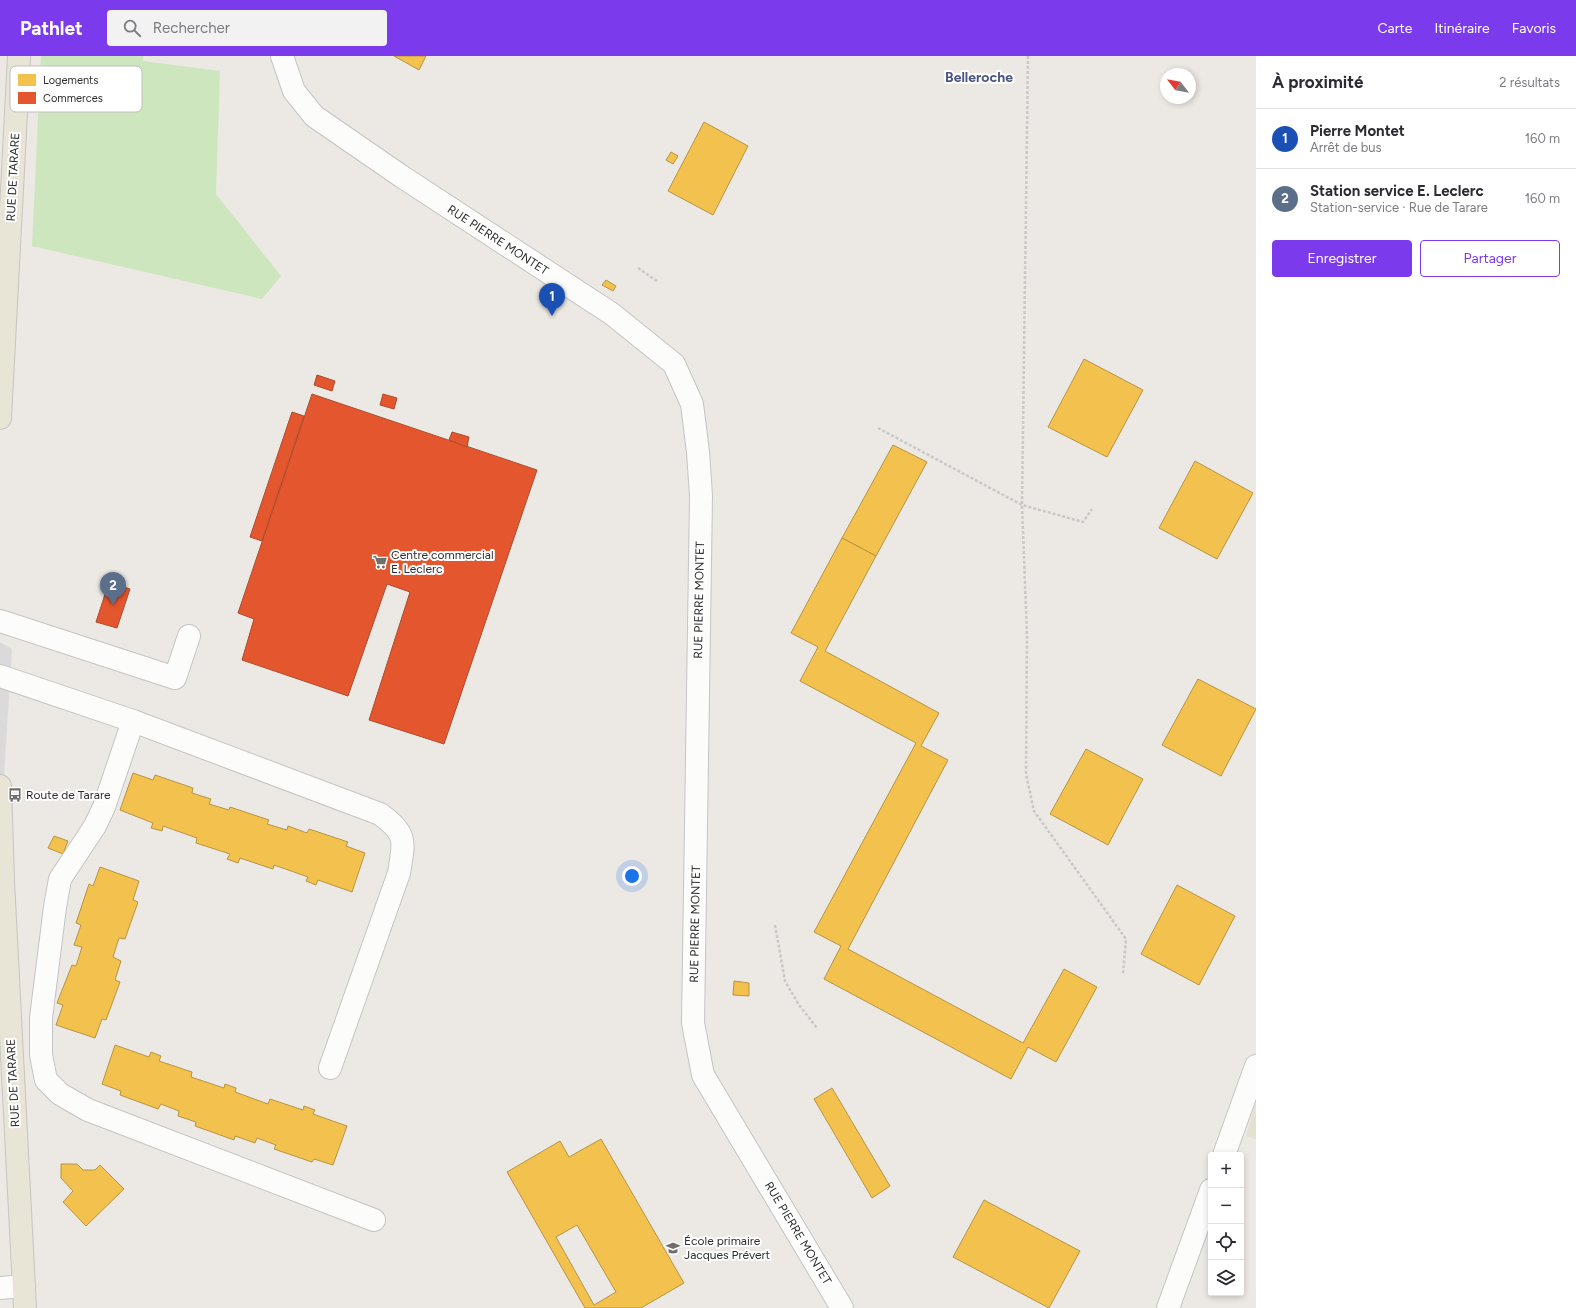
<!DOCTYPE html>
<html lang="fr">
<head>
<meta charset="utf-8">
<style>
	:root { --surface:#fff; --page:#f2f2f3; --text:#2b2b33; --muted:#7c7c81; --line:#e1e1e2; --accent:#7c3aed }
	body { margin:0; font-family:Figtree,sans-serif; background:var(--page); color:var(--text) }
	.controls { position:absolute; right:12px; bottom:12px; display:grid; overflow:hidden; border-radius:4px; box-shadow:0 2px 6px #0003 }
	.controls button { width:36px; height:36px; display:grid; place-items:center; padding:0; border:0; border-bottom:1px solid var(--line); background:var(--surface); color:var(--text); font:20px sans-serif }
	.compass { position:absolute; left:1160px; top:12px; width:36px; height:36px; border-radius:50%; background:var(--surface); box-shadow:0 2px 6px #0003; rotate:301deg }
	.you { position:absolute; left:632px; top:820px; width:14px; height:14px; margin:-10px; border:3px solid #fff; border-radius:50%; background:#1a73e8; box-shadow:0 0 0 6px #1a73e833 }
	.badge { display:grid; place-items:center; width:26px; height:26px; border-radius:50%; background:var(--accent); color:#fff; font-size:13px; font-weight:700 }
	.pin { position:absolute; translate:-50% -33px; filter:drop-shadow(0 1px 2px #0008) }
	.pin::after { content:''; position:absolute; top:21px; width:14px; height:12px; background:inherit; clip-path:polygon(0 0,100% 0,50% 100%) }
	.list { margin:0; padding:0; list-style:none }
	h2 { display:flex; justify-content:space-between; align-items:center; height:52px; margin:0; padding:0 16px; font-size:17px }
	h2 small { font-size:13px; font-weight:400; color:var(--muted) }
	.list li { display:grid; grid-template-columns:26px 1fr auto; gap:12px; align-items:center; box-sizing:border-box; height:60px; padding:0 16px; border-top:1px solid var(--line) }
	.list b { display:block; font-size:15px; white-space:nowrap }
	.list p { margin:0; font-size:13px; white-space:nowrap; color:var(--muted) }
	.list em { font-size:13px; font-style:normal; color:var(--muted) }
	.actions { display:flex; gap:8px; padding:12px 16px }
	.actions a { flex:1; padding:9px 0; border:1px solid var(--accent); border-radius:4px; text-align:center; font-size:14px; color:var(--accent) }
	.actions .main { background:var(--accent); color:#fff }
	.icon { flex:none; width:22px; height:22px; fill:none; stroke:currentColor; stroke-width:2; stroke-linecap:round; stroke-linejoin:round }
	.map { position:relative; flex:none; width:1256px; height:1252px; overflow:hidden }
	header { display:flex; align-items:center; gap:24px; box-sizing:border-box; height:56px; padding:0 20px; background:var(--accent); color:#fff }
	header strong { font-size:19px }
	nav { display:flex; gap:22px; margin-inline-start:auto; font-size:14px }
	.search { width:280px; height:36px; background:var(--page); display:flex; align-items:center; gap:10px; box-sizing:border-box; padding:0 14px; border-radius:4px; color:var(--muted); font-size:15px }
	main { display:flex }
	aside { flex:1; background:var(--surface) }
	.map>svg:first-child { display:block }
</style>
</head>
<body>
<header>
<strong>Pathlet</strong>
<div class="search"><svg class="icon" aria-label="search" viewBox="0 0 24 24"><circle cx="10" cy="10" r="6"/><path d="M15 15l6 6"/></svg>Rechercher</div>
<nav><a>Carte</a><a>Itinéraire</a><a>Favoris</a></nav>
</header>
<main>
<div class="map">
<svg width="1256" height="1252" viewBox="0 0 1256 1252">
	<rect width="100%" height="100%" fill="#ece8e4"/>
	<path fill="#dcd9db" d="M0 586 12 593 0 783Z"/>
	<path fill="#e6e0d3" d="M1256 1046V1083L1246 1080Z"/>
	<path fill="#cee6be" d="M41 0H143V5L220 15 216 138 281 220 262 243 32 190Z"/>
	<g fill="#f2c14e" stroke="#b79544" fill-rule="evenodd">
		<path d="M394 0H426L419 14Z"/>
		<path d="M704 66 748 90 713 159 668 135Z"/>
		<path d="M671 96 678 100 673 108 666 104Z"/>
		<path d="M606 224 616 230 613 235 602 229Z"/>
		<path d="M1084 303 1143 334 1107 401 1048 371Z"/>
		<path d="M893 389 927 406 876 500 842 482Z"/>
		<path d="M1195 405 1253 437 1217 503 1159 472Z"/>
		<path d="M842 482 876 500 825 595 939 657 921 690 948 704 848 893 1023 987 1064 913 1097 931 1056 1006 1028 991 1011 1023 824 923 841 890 814 876 916 687 800 625 818 591 791 577Z"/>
		<path d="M1198 623 1256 653 1221 720 1162 689Z"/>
		<path d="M1086 693 1143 723 1108 789 1050 758Z"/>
		<path d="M133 717 153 724 155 719 193 732 192 737 211 743 209 748 229 754 230 751 269 764 267 768 287 774 288 770 307 777 309 773 348 786 346 790 365 797 352 836 318 824 316 829 306 825 308 821 274 809 273 813 240 802 238 807 227 803 230 798 196 787 197 782 163 770 162 775 151 772 153 767 120 754Z"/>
		<path d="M54 780 68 785 63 798 48 792Z"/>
		<path d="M100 811 139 825 133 844 138 846 125 883 119 882 113 901 121 905 115 924 120 926 106 964 102 963 95 982 56 969 63 949 57 947 72 909 76 910 82 891 74 889 81 869 76 867 89 828 93 830Z"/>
		<path d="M1177 829 1235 860 1199 929 1141 898Z"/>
		<path d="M734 925 749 927V940L733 939Z"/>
		<path d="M115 989 149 1001 151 996 161 1000 159 1005 192 1016 191 1021 224 1032 225 1028 236 1032 235 1036 268 1048 270 1043 303 1054 304 1050 315 1054 313 1058 347 1070 333 1109 314 1103 312 1106 274 1093 276 1089 257 1082 255 1087 235 1080 234 1084 195 1070 196 1066 178 1060 179 1055 161 1048 158 1053 120 1039 121 1035 102 1028Z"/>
		<path d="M832 1032 890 1130 872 1142 814 1043Z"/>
		<path d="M601 1083 684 1227 641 1252H585L507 1116 560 1085 569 1101ZM577 1169 616 1236 594 1249 556 1181Z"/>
		<path d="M61 1108H77L83 1114H95L100 1109 124 1133 86 1170 63 1146 73 1135 61 1122Z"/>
		<path d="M984 1144 1080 1195 1049 1252 953 1201Z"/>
	</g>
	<g fill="#e4572e" stroke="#ad4b2e">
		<path d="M317 319 335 325 332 335 314 329Z"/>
		<path d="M312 338 537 414 444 688 369 664 410 536 387 528 348 640 242 604 254 563 238 557Z"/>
		<path d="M383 338 397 342 394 353 380 349Z"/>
		<path d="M292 356 304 360 262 485 250 481Z"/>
		<path d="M452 376 469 381 467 391 449 384Z"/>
		<path d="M109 526 130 533 117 572 96 566Z"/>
	</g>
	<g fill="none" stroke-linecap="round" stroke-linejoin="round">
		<defs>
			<g id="minor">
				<path d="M282 0 294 35 314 60 401 120 612 258 674 308 692 348 698 396 701 440 693 967 703 1019 842 1252"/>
				<path d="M0 565 175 622 189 580"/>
				<path d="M0 620 133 665 380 758C408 778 404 786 399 817L330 1012"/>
				<path d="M133 665 104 751 95 770 60 823 55 851 41 962V999L46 1024 60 1038 88 1054 374 1164"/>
				<path d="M1224 1099 1256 1010"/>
				<path d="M0 1232 24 1230"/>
				<path d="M1168 1252 1211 1134"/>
			</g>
			<g id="major">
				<path d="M0 362 19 0"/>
				<path d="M0 730 3 825 25 1252"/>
			</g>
		</defs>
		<use href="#minor" stroke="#c5c4c5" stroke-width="24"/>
		<use href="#major" stroke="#c6c5c4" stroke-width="24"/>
		<g stroke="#c9c9c8" stroke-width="2.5" stroke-dasharray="3 2" stroke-linecap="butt">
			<path d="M1028 0 1022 449 1027 580 1026 718 1034 755 1126 883 1123 918"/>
			<path d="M638 212 657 225"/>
			<path d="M878 372 1022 449 1083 466 1092 453"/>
			<path d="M775 869 785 925 799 949 817 972"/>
		</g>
		<use href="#minor" stroke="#fcfcfb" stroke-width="22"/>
		<use href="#major" stroke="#e8e4d6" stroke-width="22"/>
	</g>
	<defs>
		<symbol id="supermarket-bare" viewBox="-9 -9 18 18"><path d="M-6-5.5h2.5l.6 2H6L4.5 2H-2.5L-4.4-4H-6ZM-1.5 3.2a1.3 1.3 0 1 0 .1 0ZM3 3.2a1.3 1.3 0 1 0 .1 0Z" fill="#706f6e" stroke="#fff" stroke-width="2.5" paint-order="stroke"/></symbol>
		<symbol id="bus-bare" viewBox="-9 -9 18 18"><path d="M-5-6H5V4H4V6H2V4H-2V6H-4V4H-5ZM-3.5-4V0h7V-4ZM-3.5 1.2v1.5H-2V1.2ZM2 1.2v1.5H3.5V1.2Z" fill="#706f6e" stroke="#fff" stroke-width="2.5" paint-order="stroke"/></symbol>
		<symbol id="school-bare" viewBox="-9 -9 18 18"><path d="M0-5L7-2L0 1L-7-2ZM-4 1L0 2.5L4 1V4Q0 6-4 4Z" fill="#706f6e" stroke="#fff" stroke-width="2.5" paint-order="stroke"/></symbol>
	</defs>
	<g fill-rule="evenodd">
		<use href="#supermarket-bare" x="370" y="496" width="20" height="20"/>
		<use href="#bus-bare" x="5" y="729" width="20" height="20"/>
		<use href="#school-bare" x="663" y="1182" width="20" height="20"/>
	</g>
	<g text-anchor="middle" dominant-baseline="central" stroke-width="4" stroke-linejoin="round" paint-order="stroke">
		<g font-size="12" fill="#2e2e2e" stroke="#fff">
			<text transform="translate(13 121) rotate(-87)">RUE DE TARARE</text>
			<text transform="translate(498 184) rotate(33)">RUE PIERRE MONTET</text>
			<text transform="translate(699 544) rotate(-89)">RUE PIERRE MONTET</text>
			<text transform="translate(695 868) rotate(-89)">RUE PIERRE MONTET</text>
			<text transform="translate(13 1027) rotate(-93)">RUE DE TARARE</text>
			<text transform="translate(798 1177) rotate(59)">RUE PIERRE MONTET</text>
		</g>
		<g font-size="12" fill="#2e2e2e" stroke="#fff" text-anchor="start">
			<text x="391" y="499">Centre commercial<tspan x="391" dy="14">E. Leclerc</tspan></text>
			<text x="26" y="739">Route de Tarare</text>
			<text x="684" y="1185">École primaire<tspan x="684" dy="14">Jacques Prévert</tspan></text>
		</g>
		<g font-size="14" font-weight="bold" fill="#4d5680" stroke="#fff">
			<text x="979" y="21">Belleroche</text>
		</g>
	</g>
	<rect x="10" y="10" width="132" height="46" rx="6" fill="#fff" stroke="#c0c0c0" stroke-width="1"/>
	<rect x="18" y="18" width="18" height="12" fill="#f2c14e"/>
	<rect x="18" y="36" width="18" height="12" fill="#e4572e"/>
	<g font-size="11" fill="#2e2e2e">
		<text x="43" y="28">Logements</text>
		<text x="43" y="46">Commerces</text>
	</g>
</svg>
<div class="controls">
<button>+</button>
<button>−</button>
<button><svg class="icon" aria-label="locate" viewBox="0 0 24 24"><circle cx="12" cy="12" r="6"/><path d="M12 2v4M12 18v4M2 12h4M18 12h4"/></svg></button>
<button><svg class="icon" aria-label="layers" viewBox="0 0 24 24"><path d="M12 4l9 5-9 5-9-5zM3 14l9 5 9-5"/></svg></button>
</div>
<svg class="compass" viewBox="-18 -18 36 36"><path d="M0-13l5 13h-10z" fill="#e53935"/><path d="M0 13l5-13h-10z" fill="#7c7c81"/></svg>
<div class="you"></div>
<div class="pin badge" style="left:552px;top:260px;background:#1a4fb4">1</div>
<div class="pin badge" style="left:113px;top:549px;background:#5c6f8a">2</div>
</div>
<aside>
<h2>À proximité<small>2 résultats</small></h2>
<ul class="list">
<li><span class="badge" style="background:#1a4fb4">1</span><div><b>Pierre Montet</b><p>Arrêt de bus</p></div><em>160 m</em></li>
<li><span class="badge" style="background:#5c6f8a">2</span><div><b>Station service E. Leclerc</b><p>Station-service · Rue de Tarare</p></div><em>160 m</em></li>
</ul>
<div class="actions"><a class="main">Enregistrer</a><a>Partager</a></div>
</aside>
</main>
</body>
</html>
